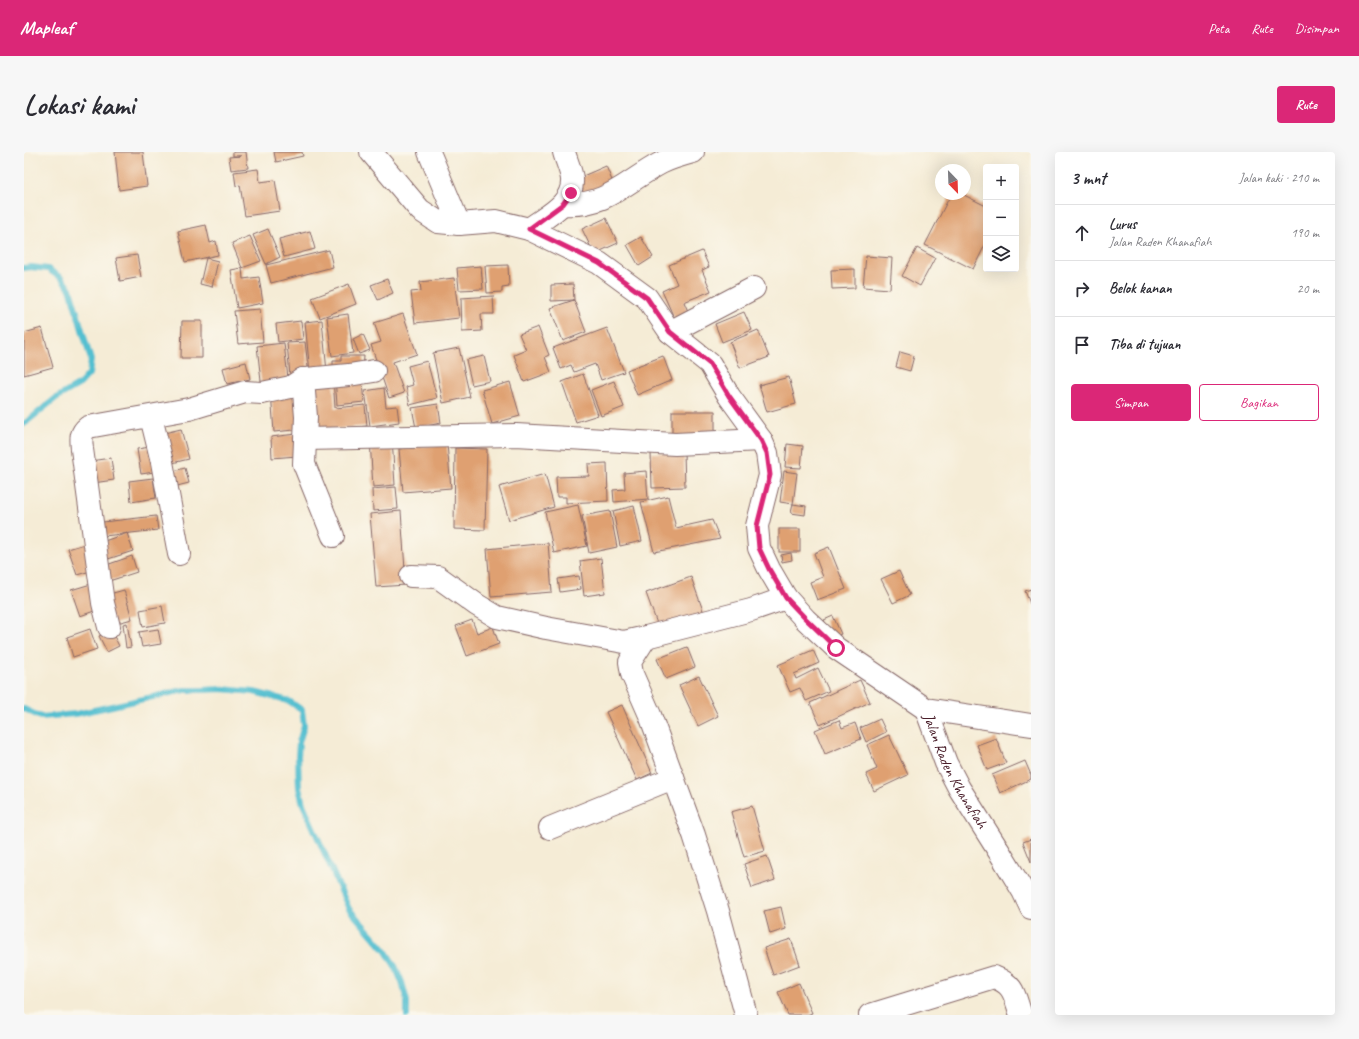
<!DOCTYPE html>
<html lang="id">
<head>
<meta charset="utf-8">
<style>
	:root { --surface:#fff; --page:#f7f7f7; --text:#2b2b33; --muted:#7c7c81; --line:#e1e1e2; --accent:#db2777 }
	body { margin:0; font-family:Caveat,sans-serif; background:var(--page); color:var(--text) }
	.controls { position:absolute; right:12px; top:12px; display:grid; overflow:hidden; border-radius:4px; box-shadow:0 4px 16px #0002 }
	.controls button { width:36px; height:36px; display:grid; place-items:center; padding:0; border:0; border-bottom:1px solid var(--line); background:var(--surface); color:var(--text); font:20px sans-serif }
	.compass { position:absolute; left:911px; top:12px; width:36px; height:36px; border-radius:50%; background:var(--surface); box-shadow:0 4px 16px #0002; rotate:157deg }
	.stop { position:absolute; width:12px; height:12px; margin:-9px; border:3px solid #db2777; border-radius:50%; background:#fff }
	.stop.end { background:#db2777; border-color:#fff; box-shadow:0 1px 4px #0008 }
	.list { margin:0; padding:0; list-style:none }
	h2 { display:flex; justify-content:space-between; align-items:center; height:52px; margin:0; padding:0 16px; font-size:17px }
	h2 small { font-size:13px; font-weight:400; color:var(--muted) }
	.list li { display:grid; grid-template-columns:26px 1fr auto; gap:12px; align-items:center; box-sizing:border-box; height:56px; padding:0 16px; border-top:1px solid var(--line) }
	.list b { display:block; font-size:15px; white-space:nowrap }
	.list p { margin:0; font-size:13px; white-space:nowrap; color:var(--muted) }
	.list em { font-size:13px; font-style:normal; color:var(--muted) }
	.actions { display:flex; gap:8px; padding:12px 16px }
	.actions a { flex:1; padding:9px 0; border:1px solid var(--accent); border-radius:4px; text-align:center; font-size:14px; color:var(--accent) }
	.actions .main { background:var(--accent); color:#fff }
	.icon { flex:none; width:22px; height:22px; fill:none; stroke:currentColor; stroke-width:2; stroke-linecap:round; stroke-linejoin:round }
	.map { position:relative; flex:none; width:1007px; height:863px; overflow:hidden; border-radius:4px }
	header { display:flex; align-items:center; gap:24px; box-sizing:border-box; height:56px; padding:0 20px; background:var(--accent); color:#fff }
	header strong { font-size:19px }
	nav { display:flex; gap:22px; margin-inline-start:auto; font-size:14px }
	.intro { display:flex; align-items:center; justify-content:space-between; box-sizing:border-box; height:96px; padding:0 24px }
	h1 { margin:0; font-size:28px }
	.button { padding:10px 18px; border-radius:4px; background:var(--accent); color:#fff; font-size:14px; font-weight:700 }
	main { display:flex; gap:24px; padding:0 24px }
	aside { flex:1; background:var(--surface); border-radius:4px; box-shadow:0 4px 16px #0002 }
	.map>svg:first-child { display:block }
</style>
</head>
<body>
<header>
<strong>Mapleaf</strong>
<nav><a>Peta</a><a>Rute</a><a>Disimpan</a></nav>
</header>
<div class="intro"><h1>Lokasi kami</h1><a class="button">Rute</a></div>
<main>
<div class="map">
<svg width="1007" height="863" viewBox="0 0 1007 863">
	<rect width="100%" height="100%" fill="#fbf7ec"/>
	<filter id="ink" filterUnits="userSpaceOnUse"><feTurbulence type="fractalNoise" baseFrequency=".025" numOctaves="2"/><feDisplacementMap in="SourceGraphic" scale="8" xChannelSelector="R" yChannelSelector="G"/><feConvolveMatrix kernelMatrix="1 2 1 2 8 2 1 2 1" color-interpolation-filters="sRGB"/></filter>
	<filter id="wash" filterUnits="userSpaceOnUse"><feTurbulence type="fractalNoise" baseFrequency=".012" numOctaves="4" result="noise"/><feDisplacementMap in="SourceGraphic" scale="16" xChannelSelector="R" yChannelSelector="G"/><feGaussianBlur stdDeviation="0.9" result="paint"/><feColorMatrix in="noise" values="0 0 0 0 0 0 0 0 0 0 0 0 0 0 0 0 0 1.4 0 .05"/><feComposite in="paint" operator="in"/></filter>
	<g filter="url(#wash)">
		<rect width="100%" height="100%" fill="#f5ecd6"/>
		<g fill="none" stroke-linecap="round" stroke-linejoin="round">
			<g stroke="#54bfd0" stroke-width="6">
				<path d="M0 116 7 115 24 117 37 126 46 137 67 208 65 222 56 232 32 246 0 272"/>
				<path d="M0 557 17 565 52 562 160 538H178L198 537 230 540 265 549 278 558 280 574 275 590 274 604 275 636 279 652 325 757 361 798 371 814 378 830 383 849V863"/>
			</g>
		</g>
		<g id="blocks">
			<g fill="#dfa071">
				<path d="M91 0H119L123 34 95 38Z"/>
				<path d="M209 0H222L224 16 207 18 205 5 217 4H209Z"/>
				<path d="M250 0H278L279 4 252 10Z"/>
				<path d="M582 14 589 31 559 44 552 27Z"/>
				<path d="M234 17 236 30 251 28 256 59 221 64 216 33 212 34 210 20Z"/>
				<path d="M927 42H938L962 54V91L949 117 901 93Z"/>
				<path d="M582 66 594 91 570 102 558 77Z"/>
				<path d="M182 73 186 91 192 89 194 103 161 110 154 79Z"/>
				<path d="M244 77 256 105 242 112 229 83Z"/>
				<path d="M286 79 291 97 260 105 255 87Z"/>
				<path d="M226 84 237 109 218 116 219 127 235 125 239 151 213 156 207 118 218 116 208 91Z"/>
				<path d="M617 85 629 105 615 114 603 93Z"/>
				<path d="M893 96 911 106 896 134 878 124Z"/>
				<path d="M305 98 309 115 247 131 242 113Z"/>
				<path d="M678 99 685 115 678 118 687 139 660 150 666 164 652 170 638 139 653 132 645 113Z"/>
				<path d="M113 103 117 125 96 129 92 106Z"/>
				<path d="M842 104 868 106 866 137 839 135Z"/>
				<path d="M182 106 194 109 188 135 176 132Z"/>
				<path d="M484 113 485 134 478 135V140L463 141 461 114Z"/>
				<path d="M457 114 459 137 435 138 433 116Z"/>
				<path d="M831 117V136L808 137 807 118Z"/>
				<path d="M430 126 435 166 391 171 387 140 397 139 396 130Z"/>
				<path d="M363 127 369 141 354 148 347 133Z"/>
				<path d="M325 132 332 152 296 166 288 146Z"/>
				<path d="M549 132 550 148 527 149V133Z"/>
				<path d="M469 144 470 162H457L458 179 438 180 437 146Z"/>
				<path d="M550 148 562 180 539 189 526 156Z"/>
				<path d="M236 157 239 190 214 192 210 159Z"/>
				<path d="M720 160 728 178 698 190 691 172Z"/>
				<path d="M324 162 329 201 308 204 303 165Z"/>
				<path d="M379 162 393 202 369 210 380 241 365 246 347 193 357 190 350 171Z"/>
				<path d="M298 168 303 220 286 221 281 170Z"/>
				<path d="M158 169H178V206H157Z"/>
				<path d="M277 169 279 187 254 190 252 172Z"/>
				<path d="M514 175 525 203 521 205 527 220 500 230 490 203 502 198 495 182Z"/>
				<path d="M18 176 29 215 0 223V181Z"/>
				<path d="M583 176 600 220 577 228 571 212 550 220 547 213 537 217 529 196Z"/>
				<path d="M734 178 745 205 716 216 706 190Z"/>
				<path d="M339 182 346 198 335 202 329 187Z"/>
				<path d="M281 190 285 223 266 224 263 191Z"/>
				<path d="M260 191 265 235 238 238 233 194Z"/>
				<path d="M435 196 446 245 419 251 409 201Z"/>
				<path d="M876 200 890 204 886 219 872 215Z"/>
				<path d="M317 204H340L339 219 309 223V209H317Z"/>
				<path d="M460 204 466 229 448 233 442 208Z"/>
				<path d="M639 204 648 228 613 243 603 218Z"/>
				<path d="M403 209 413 246 386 253 382 235 389 233 384 214Z"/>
				<path d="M222 210 226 227 203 232 199 216Z"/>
				<path d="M337 222 340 250 313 253 311 225Z"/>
				<path d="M559 222 574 263 552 270 538 230Z"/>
				<path d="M765 225 772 252 743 260 735 233Z"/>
				<path d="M309 226 311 256 341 253 343 274 286 279 282 228Z"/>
				<path d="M590 229 600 255 577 264 567 238Z"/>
				<path d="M486 230 496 264 468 272 458 238Z"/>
				<path d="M360 236 362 255 373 254 375 270 346 274 341 239Z"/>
				<path d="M277 239 280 277 250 280 247 241Z"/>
				<path d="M414 252 417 271 392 276 388 256Z"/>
				<path d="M648 259H691V287L648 288Z"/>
				<path d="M157 277 165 307 144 312 136 282Z"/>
				<path d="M272 282 273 304 248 306 247 285Z"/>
				<path d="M368 286 371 333 349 335 346 288Z"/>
				<path d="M423 292 427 336 379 340 375 297Z"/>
				<path d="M763 292 779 294 777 316 761 315Z"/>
				<path d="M133 294 137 319 117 322 113 297Z"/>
				<path d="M431 296 463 297 461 378 430 377Z"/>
				<path d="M660 300 661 335 628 336 627 301Z"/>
				<path d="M87 306 90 328 69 331 66 309Z"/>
				<path d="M583 311 584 349 542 351V345H533L532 325 565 324 564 312Z"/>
				<path d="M161 316 165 331 145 336 142 321Z"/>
				<path d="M622 319 624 347 590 350 589 338 601 337 600 321Z"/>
				<path d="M760 319 773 321 769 352 782 354 781 363 767 361 769 352 756 350Z"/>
				<path d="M521 322 530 355 485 368 475 335Z"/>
				<path d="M129 326 132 346 107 350 105 329Z"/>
				<path d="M372 335 374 357 349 359 348 337Z"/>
				<path d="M644 344 652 376 688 368 696 387 630 400 617 350Z"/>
				<path d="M554 353 563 394 530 401 521 360Z"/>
				<path d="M610 354 618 389 596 394 589 359Z"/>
				<path d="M377 359 382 433 352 435 346 362Z"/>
				<path d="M586 359 593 395 565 401 558 364Z"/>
				<path d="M132 364 134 378 71 385 70 371Z"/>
				<rect x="755" y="377" width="21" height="23"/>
				<path d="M103 381 109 399 81 408 75 391Z"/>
				<path d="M64 391 73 417 53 423 44 397Z"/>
				<path d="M524 391 528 440 467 445 463 397Z"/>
				<path d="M805 395 822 437 793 448 786 430 799 425 790 401Z"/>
				<path d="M767 401 768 408 758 410 757 403Z"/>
				<path d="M108 404 113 420 82 430 77 415Z"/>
				<path d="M577 406 581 441 560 444 556 409Z"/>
				<path d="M875 419 886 443 869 451 857 427Z"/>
				<path d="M555 424 557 437 536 440 534 427Z"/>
				<path d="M667 425 681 464 636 480 622 441Z"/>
				<path d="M67 432 76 457 56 464 47 438Z"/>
				<path d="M1007 437V454L1001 439Z"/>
				<path d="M100 438 108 467 86 473 78 444Z"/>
				<path d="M138 454 141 471 119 475 116 458Z"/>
				<path d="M809 464 817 482 808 486 800 468Z"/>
				<path d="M448 468 453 481 469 475 475 492 443 504 432 474Z"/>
				<path d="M103 471 107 495 102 496 99 472Z"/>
				<path d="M66 477 73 497 49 505 43 485Z"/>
				<path d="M134 477 137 492 118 495 115 480Z"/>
				<path d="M87 478 95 494 83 500 75 484Z"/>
				<path d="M663 495 671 515 642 527 633 507Z"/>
				<path d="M789 498 795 511 770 522 772 527 794 516 805 539 782 549 776 536 766 540 754 513Z"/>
				<path d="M675 524 694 564 674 574 655 533Z"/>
				<path d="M836 528 846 550 796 573 786 551Z"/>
				<path d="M598 553 628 621 613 628 582 560Z"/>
				<path d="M856 567 862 580 842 590 836 576Z"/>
				<path d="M815 568 818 576 831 571 837 587 801 602 791 578Z"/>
				<path d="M865 583 884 623 850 639 842 622 853 617 843 593Z"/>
				<path d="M972 586 982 611 963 618 953 593Z"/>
				<path d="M1001 609 1007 623V627L976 641 968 623Z"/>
				<path d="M728 654 741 699 720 705 707 660Z"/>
				<path d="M1007 687V710L999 690Z"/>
				<path d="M743 704 751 728 728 736 720 712Z"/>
				<path d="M757 755 762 777 746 782 740 759Z"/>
				<path d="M767 787 776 813 749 823 740 796Z"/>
				<path d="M775 831 788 861 783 863H764L754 840Z"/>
			</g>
		</g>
	</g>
	<g filter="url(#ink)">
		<use href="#blocks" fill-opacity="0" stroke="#866767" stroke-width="1"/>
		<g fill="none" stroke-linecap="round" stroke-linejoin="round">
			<defs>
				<g id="minor">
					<path id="s1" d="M347 0 396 58 414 70 435 72 472 69 505 77 575 111 623 146 646 180 686 212 705 244 737 288 743 301 746 323 733 374 735 396 745 417 762 446 781 467 812 496 902 557 922 611 935 636 976 701 999 739 1007 756"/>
					<path d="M405 0 435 72"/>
					<path d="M539 52C583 55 601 30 637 11 647 6 658 3 669 0"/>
					<path d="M505 77C522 64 550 52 548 27 547 18 542 8 540 0"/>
					<path d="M646 180 730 136"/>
					<path d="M279 227 282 265 280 312 309 384"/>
					<path d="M127 265 138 310 155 402"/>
					<path d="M281 287 492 283 651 292 737 288"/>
					<path d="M387 424 414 425 453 453 473 465 522 476 600 490 622 485 727 458 762 446"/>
					<path d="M85 475 79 451 58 297C57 287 56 281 64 275L165 257 221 240 238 241 267 235 279 227H282L325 223 350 219"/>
					<path d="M622 485 606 510 608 522 626 563 670 683 694 759 722 863"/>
					<path d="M902 557 1007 573"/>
					<path d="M526 676 649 626"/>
					<path d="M846 863 970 825C991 833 990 843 997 863"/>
				</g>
			</defs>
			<use href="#minor" stroke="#866767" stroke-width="24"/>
			<use href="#minor" stroke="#fff" stroke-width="22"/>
		</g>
	</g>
	<g fill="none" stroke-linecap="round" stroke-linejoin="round" filter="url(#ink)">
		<path stroke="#db2777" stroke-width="5" d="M547 41 539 52 505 77 575 111 623 146 646 180 686 212 705 244 737 288 743 301 746 323 733 374 735 396 745 417 762 446 782 467 812 496"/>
	</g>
	<g text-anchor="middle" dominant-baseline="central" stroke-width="3.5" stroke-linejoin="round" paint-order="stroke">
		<g font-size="16" fill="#4a1f2b" stroke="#fbf7ec">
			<text stroke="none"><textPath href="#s1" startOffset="927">Jalan Raden Khanafiah</textPath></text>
		</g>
	</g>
</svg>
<div class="controls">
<button>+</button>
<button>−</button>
<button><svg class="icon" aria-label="layers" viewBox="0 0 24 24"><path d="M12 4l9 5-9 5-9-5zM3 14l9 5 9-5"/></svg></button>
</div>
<svg class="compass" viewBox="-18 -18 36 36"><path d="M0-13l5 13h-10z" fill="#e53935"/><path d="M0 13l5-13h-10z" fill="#7c7c81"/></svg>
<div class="stop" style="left:812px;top:496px"></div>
<div class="stop end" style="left:547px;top:41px"></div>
</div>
<aside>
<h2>3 mnt<small>Jalan kaki · 210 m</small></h2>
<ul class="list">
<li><svg class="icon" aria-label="ahead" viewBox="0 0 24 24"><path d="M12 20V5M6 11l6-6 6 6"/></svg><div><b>Lurus</b><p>Jalan Raden Khanafiah</p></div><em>190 m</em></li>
<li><svg class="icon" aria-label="right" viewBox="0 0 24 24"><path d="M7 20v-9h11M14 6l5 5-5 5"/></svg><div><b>Belok kanan</b></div><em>20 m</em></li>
<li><svg class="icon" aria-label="arrive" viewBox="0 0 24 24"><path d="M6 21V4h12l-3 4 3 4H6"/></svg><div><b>Tiba di tujuan</b></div></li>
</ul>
<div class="actions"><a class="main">Simpan</a><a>Bagikan</a></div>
</aside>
</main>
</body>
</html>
